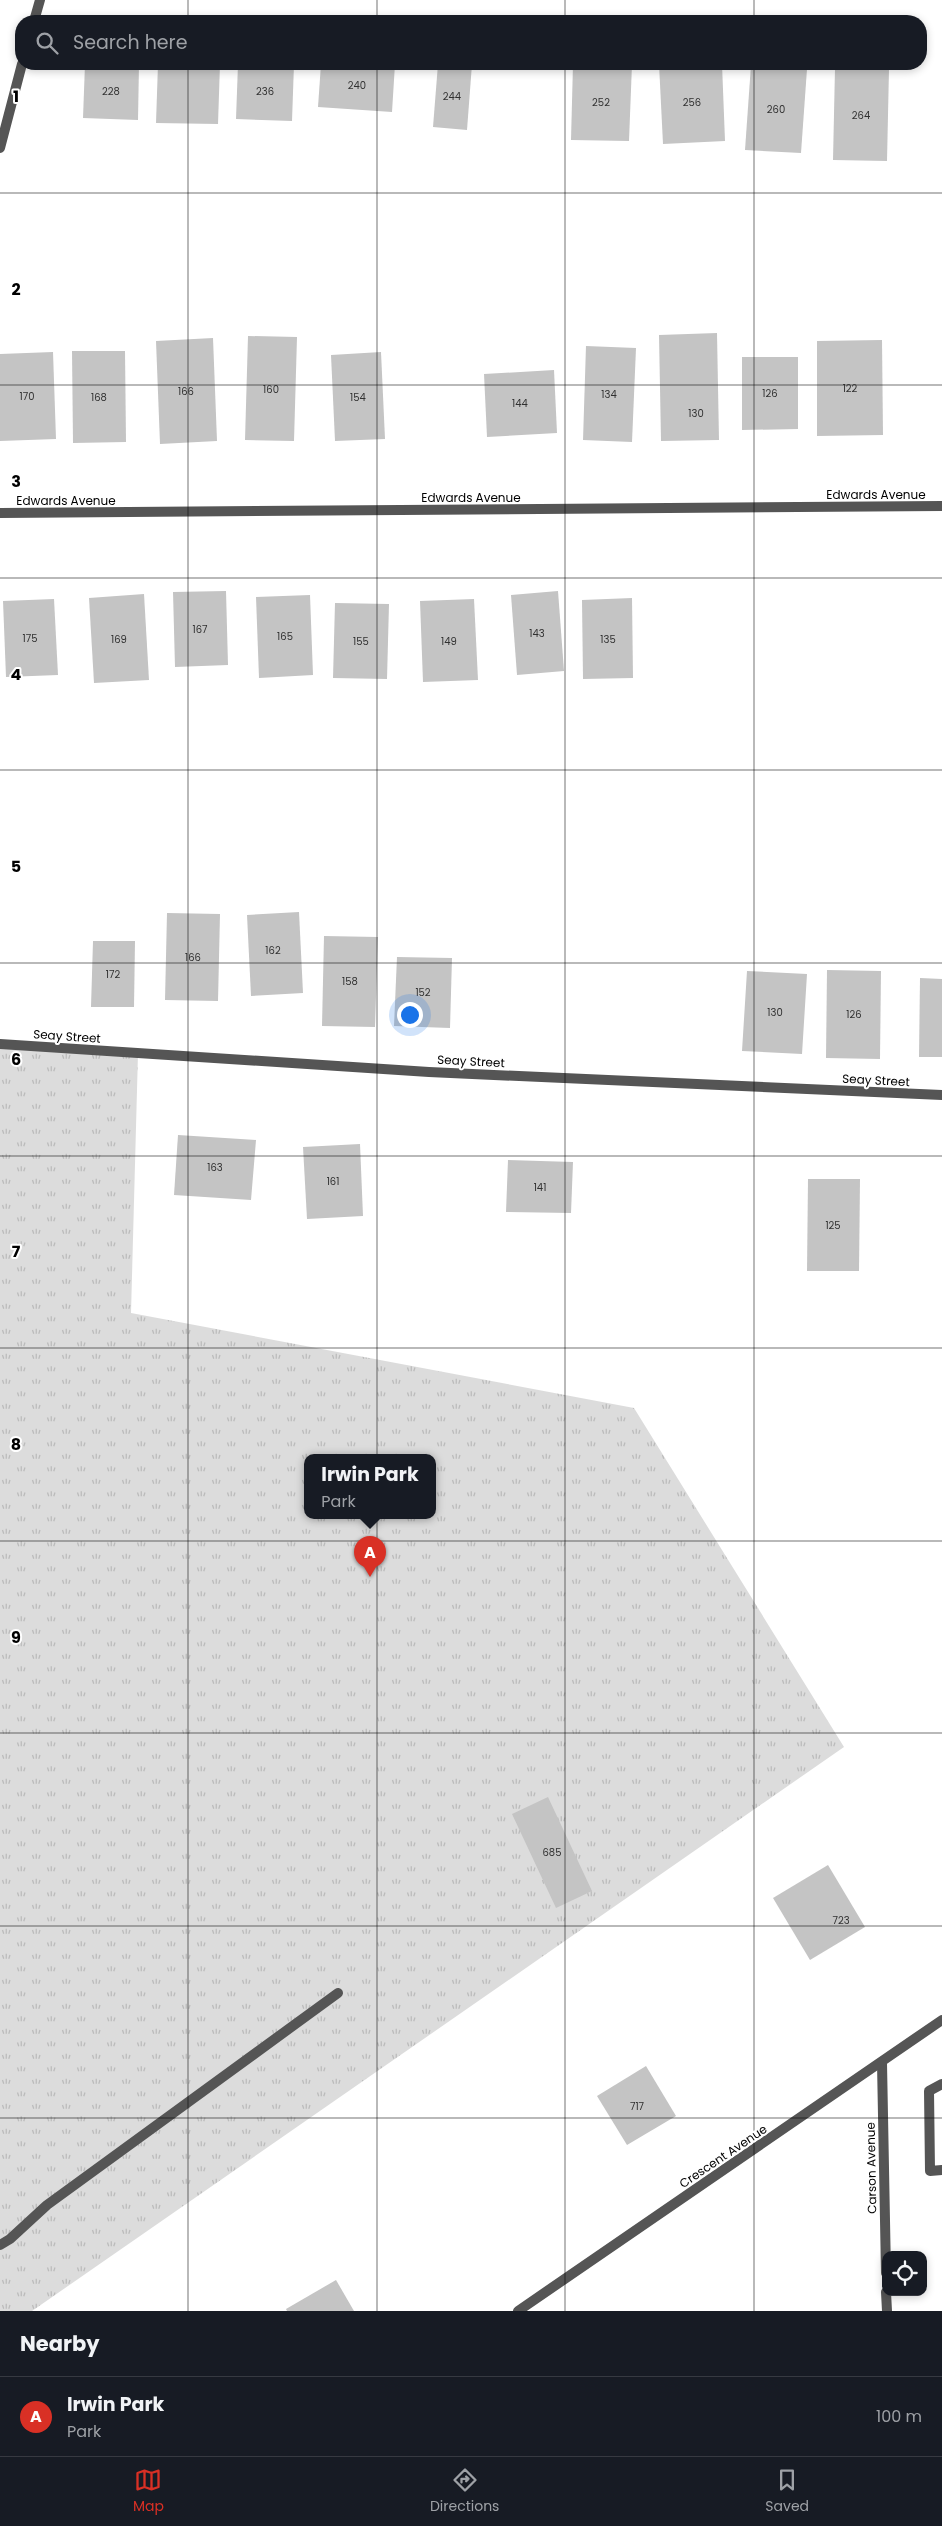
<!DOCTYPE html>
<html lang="en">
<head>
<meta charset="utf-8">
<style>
	:root { --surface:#171b24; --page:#20242c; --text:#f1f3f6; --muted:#9ea1a6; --line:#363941; --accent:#d93025 }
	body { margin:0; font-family:Poppins,sans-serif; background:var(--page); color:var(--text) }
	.controls { position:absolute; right:15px; bottom:15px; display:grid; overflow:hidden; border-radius:10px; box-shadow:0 2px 8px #0003 }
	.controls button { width:45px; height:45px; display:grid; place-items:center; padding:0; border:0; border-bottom:1px solid var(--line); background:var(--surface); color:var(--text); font:25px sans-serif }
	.you { position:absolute; left:409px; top:1014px; width:18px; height:18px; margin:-12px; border:4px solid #fff; border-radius:50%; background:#1a73e8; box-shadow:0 0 0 8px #1a73e833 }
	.badge { display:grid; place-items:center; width:32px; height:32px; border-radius:50%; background:var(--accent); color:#fff; font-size:16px; font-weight:700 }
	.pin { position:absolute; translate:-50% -41px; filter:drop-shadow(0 1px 2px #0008) }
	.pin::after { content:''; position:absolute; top:26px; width:18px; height:15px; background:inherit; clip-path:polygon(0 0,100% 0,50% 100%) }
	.popup { position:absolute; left:304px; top:1454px; width:132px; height:65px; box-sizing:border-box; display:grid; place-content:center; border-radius:10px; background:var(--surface); filter:drop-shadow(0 1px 4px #0005); font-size:16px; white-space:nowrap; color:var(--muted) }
	.popup b { font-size:19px; color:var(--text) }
	.popup::after { content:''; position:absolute; left:50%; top:100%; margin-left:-10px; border:10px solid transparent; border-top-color:var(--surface) }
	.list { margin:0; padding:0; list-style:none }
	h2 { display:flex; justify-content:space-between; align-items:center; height:65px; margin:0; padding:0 20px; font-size:21px }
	h2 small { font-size:16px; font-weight:400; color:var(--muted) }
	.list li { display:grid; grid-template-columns:32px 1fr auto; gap:15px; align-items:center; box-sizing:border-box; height:80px; padding:0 20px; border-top:1px solid var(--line) }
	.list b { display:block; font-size:19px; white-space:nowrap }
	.list p { margin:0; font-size:16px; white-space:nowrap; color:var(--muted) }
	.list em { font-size:16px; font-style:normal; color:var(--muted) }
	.icon { flex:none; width:28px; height:28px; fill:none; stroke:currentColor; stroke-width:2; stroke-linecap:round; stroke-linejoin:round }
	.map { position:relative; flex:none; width:942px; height:2311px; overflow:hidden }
	.search { position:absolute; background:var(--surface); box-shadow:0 2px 8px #0003; left:15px; right:15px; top:15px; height:55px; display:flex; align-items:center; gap:12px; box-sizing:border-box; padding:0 18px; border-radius:20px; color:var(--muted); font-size:19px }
	.sheet { height:145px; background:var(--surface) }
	nav { display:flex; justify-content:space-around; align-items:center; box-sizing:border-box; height:70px; border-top:1px solid var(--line); background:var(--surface); font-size:14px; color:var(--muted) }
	nav a { display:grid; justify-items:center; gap:2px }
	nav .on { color:var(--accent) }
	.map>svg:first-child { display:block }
</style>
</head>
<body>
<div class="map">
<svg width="942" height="2311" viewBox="0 0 942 2311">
	<defs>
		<pattern id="park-tufts" width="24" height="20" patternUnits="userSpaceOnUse" patternTransform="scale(1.25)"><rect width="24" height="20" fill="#dcdcdc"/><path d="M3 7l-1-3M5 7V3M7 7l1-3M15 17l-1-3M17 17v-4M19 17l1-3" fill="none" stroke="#bbb"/></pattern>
	</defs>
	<rect width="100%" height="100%" fill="#fff"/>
	<path fill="url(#park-tufts)" fill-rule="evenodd" d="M0 1044 138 1053 131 1313 634 1408 844 1747 32 2311H0ZM308 1458H432V1516H308Z"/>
	<g fill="#c4c4c4">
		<path d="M85 64H139L138 120 83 118Z"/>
		<path d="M158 64H220L218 124 156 123Z"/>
		<path d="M238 64H294L292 121 236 119Z"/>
		<path d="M321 64H395L392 112 318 107Z"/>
		<path d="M438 64H472L467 130 433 127Z"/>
		<path d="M573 64H632L629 141 571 140Z"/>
		<path d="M659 64H722L725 141 663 144Z"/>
		<path d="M751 65 807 69 801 153 745 150Z"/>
		<path d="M835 68 889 69 887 161 833 160Z"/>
		<path d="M717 333 719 440 661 441 659 335Z"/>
		<path d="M248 336 297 337 294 441 245 440Z"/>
		<path d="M213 338 217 441 160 444 156 341Z"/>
		<path d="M882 340 883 435 817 436V341Z"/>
		<path d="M586 346 636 348 632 442 583 440Z"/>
		<path d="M72 351H125L126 442 73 443Z"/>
		<path d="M53 352 56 439 0 441V354Z"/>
		<path d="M381 352 385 439 335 441 331 355Z"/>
		<path d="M742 357H798V429L742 430Z"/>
		<path d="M554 370 557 433 487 437 484 374Z"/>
		<path d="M226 591 228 665 175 667 173 592Z"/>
		<path d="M558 591 564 671 517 675 511 595Z"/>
		<path d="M144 594 149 680 94 683 89 598Z"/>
		<path d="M310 595 313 675 259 678 256 597Z"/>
		<path d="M632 598 633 678 583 679 582 600Z"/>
		<path d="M54 599 58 675 6 677 3 601Z"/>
		<path d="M474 599 478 680 423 682 420 601Z"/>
		<path d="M335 603 389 604 387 679 333 678Z"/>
		<path d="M299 912 303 993 251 996 247 915Z"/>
		<path d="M167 913 220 914 218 1001 165 1000Z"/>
		<path d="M324 936 378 937 375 1027 322 1026Z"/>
		<path d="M93 941H135L134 1007H91Z"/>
		<path d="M397 957 452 958 450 1028 394 1026Z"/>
		<path d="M827 970 881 971 880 1059 826 1058Z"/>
		<path d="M747 971 807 974 802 1054 742 1051Z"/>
		<path d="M920 978 942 979V1057H919Z"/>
		<path d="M178 1135 256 1140 251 1200 174 1195Z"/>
		<path d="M360 1144 363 1216 307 1219 303 1147Z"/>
		<path d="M508 1160 573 1162 571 1213 506 1212Z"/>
		<path d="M808 1179H860L859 1271H807Z"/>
		<path d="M548 1797 592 1891 556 1908 512 1814Z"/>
		<path d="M828 1865 865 1927 810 1960 773 1898Z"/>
		<path d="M646 2066 676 2116 627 2145 597 2096Z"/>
		<path d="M336 2280 354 2311H287L286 2309Z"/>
	</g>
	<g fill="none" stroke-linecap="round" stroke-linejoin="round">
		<g stroke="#555" stroke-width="10">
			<path d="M942 2084 929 2091 930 2171 942 2170"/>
			<path d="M0 2245 10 2239 47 2205 338 1993"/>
		</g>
		<g stroke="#555" stroke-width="10">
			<path d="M34 21 40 0"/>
			<path d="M0 148 22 64"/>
			<path d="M0 513 942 506"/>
			<path d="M0 1044 429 1072 942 1095"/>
			<path d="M882 2063 886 2273"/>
			<path d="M886 2292 887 2311"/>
		</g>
		<path stroke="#555" stroke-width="10" d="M518 2311 942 2020"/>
	</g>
	<path fill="none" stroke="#000" stroke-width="1" stroke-opacity="0.55" d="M188 0V21M377 0V21M565 0V21M754 0V21M188 64V2311M377 64V2311M565 64V2311M754 64V2311M0 193H942M0 385H942M0 578H942M0 770H942M0 963H942M0 1156H942M0 1348H942M0 1541H942M0 1733H942M0 1926H942M0 2118H942"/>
	<g text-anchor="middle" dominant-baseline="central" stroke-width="4" stroke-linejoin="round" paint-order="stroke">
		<g font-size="10" fill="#313131">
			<text x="357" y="85">240</text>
			<text x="111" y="91">228</text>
			<text x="265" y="91">236</text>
			<text x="452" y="96">244</text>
			<text x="601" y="102">252</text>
			<text x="692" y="102">256</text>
			<text x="776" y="109">260</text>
			<text x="861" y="115">264</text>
			<text x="850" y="388">122</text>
			<text x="271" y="389">160</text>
			<text x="186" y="391">166</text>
			<text x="770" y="393">126</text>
			<text x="609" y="394">134</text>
			<text x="27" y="396">170</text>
			<text x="99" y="397">168</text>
			<text x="358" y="397">154</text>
			<text x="520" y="403">144</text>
			<text x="696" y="413">130</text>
			<text x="200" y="629">167</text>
			<text x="537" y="633">143</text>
			<text x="285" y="636">165</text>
			<text x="30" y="638">175</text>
			<text x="119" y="639">169</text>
			<text x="608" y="639">135</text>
			<text x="361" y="641">155</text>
			<text x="449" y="641">149</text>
			<text x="273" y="950">162</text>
			<text x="193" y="957">166</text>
			<text x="113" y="974">172</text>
			<text x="350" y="981">158</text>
			<text x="423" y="992">152</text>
			<text x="775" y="1012">130</text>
			<text x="854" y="1014">126</text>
			<text x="215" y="1167">163</text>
			<text x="333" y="1181">161</text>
			<text x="540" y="1187">141</text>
			<text x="833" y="1225">125</text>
			<text x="552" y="1852">685</text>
			<text x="841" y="1920">723</text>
			<text x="637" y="2106">717</text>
		</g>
		<g font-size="12" fill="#000" stroke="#fff">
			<text x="876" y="494">Edwards Avenue</text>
			<text x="471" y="497">Edwards Avenue</text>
			<text x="66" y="500">Edwards Avenue</text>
			<text transform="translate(67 1036) rotate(4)">Seay Street</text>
			<text transform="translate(471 1061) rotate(3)">Seay Street</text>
			<text transform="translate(876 1080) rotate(3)">Seay Street</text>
			<text transform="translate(723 2156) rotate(-34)">Crescent Avenue</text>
			<text transform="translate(871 2168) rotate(-91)">Carson Avenue</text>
		</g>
	</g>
	<g font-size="16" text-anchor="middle" font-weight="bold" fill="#000" stroke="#fff" stroke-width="4" stroke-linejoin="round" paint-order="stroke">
		<text x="16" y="102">1</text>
		<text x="16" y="295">2</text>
		<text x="16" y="487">3</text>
		<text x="16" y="680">4</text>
		<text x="16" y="872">5</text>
		<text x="16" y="1065">6</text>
		<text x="16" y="1257">7</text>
		<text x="16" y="1450">8</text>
		<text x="16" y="1643">9</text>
	</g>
</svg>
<div class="controls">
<button><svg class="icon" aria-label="locate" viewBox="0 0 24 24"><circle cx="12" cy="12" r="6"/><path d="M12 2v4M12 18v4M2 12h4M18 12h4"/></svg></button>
</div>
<div class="you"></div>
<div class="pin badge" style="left:370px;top:1577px">A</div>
<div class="popup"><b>Irwin Park</b>Park</div>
<div class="search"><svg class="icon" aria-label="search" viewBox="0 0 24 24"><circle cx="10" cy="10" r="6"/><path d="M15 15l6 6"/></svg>Search here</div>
</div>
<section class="sheet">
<h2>Nearby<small></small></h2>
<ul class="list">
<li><span class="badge">A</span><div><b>Irwin Park</b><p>Park</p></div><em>100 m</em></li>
</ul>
</section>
<nav>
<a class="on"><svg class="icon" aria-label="map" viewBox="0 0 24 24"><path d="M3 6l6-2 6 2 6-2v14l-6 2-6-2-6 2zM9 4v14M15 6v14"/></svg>Map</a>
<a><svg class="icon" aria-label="directions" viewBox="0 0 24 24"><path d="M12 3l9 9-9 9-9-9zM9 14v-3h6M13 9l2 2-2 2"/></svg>Directions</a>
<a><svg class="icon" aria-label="saved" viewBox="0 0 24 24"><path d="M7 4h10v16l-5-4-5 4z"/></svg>Saved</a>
</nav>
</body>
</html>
